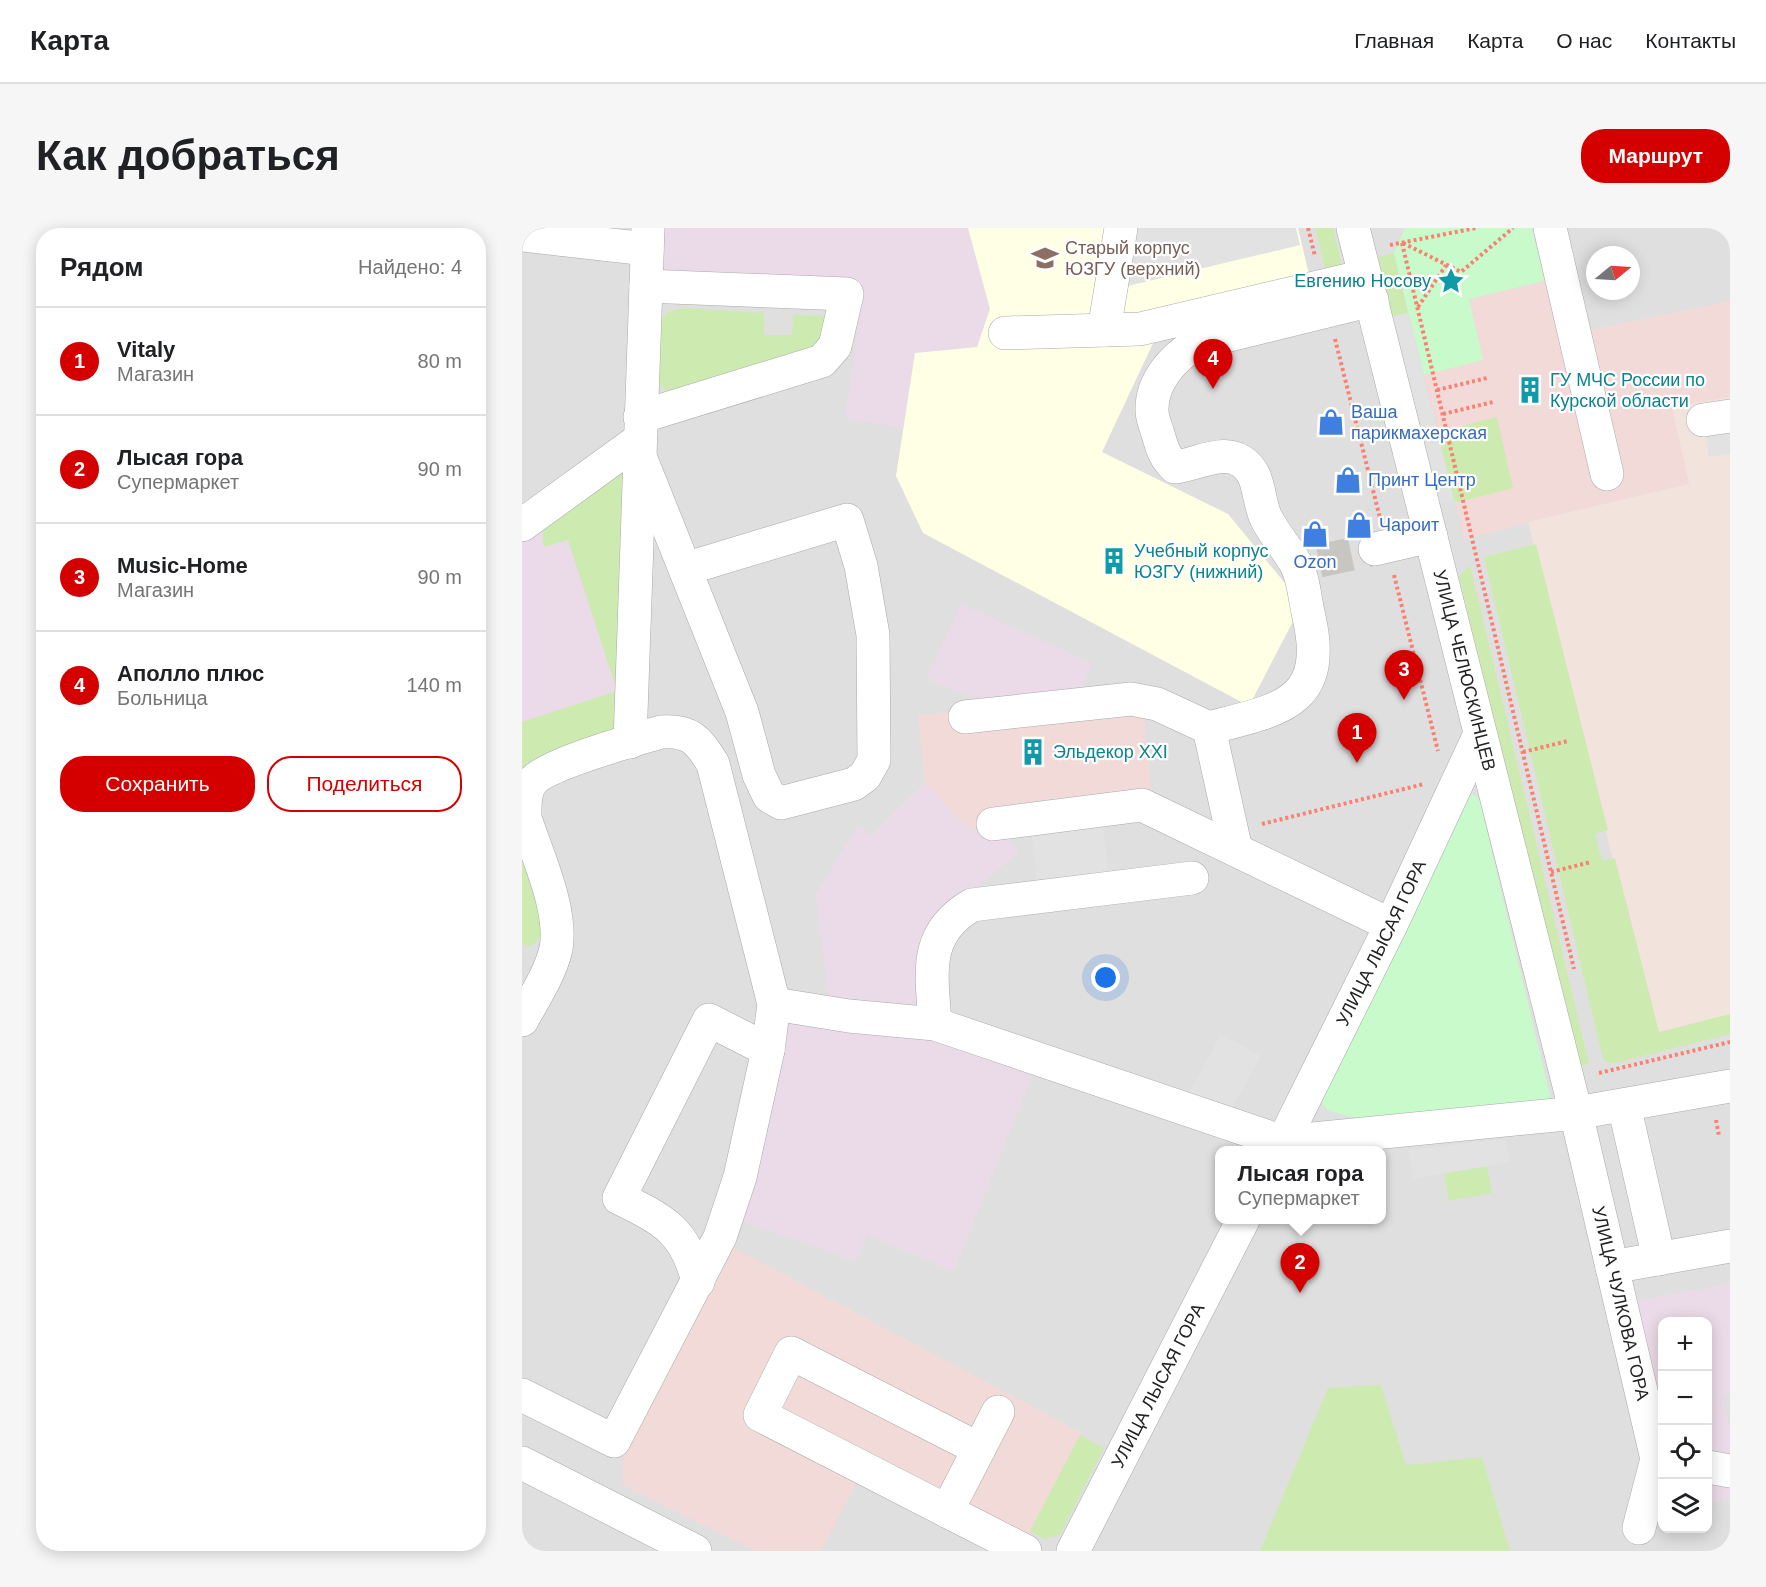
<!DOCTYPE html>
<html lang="ru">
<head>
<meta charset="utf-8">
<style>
	:root { --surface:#fff; --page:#f6f6f6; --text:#202124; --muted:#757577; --line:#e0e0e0; --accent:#d40000 }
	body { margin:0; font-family:Helvetica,sans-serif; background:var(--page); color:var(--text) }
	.controls { position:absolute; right:18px; bottom:18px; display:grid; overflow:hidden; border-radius:12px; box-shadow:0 3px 15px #0003 }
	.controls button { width:54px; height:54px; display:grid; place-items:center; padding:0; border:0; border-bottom:2px solid var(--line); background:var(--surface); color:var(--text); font:30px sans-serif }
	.compass { position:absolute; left:1064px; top:18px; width:54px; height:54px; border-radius:50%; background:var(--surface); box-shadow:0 3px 15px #0003; rotate:72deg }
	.you { position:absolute; left:584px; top:750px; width:21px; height:21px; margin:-15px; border:4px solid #fff; border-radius:50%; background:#1a73e8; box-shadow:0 0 0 9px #1a73e833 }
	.badge { display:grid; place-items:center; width:39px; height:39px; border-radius:50%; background:var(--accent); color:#fff; font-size:20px; font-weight:700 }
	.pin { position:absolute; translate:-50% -50px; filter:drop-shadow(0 2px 3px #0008) }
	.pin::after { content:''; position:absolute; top:32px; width:21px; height:18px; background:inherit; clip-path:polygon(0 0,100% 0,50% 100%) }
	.popup { position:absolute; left:693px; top:918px; width:171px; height:78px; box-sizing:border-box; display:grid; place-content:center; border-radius:12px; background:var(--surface); filter:drop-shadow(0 2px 4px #0005); font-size:20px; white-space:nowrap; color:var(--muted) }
	.popup b { font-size:22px; color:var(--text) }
	.popup::after { content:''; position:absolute; left:50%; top:100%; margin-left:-12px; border:12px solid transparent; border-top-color:var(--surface) }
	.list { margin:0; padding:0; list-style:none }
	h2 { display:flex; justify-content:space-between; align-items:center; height:78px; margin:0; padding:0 24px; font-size:26px }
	h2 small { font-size:20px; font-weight:400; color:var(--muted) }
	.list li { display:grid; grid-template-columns:39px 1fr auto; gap:18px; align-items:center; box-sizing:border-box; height:108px; padding:0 24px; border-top:2px solid var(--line) }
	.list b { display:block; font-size:22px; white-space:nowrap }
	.list p { margin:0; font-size:20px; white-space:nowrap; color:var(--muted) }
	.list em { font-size:20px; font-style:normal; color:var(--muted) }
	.actions { display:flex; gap:12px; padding:18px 24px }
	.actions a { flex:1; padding:14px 0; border:2px solid var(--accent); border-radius:24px; text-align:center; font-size:21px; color:var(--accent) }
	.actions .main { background:var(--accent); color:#fff }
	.icon { flex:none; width:33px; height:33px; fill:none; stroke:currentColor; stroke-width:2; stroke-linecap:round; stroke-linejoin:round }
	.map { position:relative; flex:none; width:1208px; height:1323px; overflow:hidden; border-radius:24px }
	header { display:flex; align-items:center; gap:36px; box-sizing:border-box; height:84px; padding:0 30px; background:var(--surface); border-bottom:2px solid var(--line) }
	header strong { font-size:28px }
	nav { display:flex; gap:33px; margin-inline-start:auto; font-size:21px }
	.intro { display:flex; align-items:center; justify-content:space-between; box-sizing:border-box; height:144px; padding:0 36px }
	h1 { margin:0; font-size:42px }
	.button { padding:15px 27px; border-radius:24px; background:var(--accent); color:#fff; font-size:21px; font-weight:700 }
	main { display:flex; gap:36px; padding:0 36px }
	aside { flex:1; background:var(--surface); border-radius:24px; box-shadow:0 3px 15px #0003 }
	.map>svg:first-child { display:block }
</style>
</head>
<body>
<header>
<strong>Карта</strong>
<nav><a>Главная</a><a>Карта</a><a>О нас</a><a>Контакты</a></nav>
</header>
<div class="intro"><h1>Как добраться</h1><a class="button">Маршрут</a></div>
<main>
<aside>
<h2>Рядом<small>Найдено: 4</small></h2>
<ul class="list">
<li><span class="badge">1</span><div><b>Vitaly</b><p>Магазин</p></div><em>80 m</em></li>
<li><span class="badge">2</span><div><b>Лысая гора</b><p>Супермаркет</p></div><em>90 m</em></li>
<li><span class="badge">3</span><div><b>Music-Home</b><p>Магазин</p></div><em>90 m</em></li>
<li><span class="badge">4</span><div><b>Аполло плюс</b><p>Больница</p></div><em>140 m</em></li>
</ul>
<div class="actions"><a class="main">Сохранить</a><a>Поделиться</a></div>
</aside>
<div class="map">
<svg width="1208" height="1323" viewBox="0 0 1208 1323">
	<rect width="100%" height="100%" fill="#f2efe9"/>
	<path fill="#e0dfdf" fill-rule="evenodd" d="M0 0H1208V1323H0ZM1073 27H1109V63H1073ZM697 922H859V992H697ZM1140 1094H1186V1300H1140Z"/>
	<g fill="#f2dad9">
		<path d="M1039 28 1058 104 1208 73V169L1151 180 1167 256 943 311 881 63Z"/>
		<path d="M619 466 632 582 448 602 403 555 396 487Z"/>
		<path d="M207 1017 560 1205 500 1323H467L334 1255 299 1323H234L101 1257V1229Z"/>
	</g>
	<g fill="#ebdbe8">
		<path d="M140 0H446L468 81 455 119 394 125 381 200 323 190 341 71 137 64Z"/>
		<path d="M48 291 106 469 0 504V306Z"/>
		<path d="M439 376 570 435 555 472 476 479 405 451Z"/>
		<path d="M403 555 448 602 476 599 497 624 418 690 409 799 514 838 432 1043 345 1007 334 1033 219 992 275 765 307 771 294 667 335 599 350 607Z"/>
		<path d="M1208 1056V1166L1200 1168 1208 1200V1271L1186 1276V1094H1140V1225L1105 1074Z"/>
	</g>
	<path fill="#ffffe5" d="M446 0H776L793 72 633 111 580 224 706 286 780 376 727 478 401 305 374 248 393 125 455 119 468 81Z"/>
	<path fill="#f3e3dd" d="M1208 169V786L1135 807 1006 294 1167 256 1150 179Z"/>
	<g fill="#cdebb0">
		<path d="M793 0H811L822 45 805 49Z"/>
		<path d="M872 25 886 85 869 89 856 29Z"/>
		<path d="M159 80 242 85V107H270L271 87 306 88 303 117 148 166C124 151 134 120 135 95L146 84Z"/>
		<path d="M975 189 991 260 937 274 932 272 916 204Z"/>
		<path d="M103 236 97 494 92 506 82 515 0 542V494L95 463 46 312 22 319C21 312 19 303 23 296 36 278 83 250 103 236Z"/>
		<path d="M1014 316 1086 602 1073 606 1080 633 1093 630 1137 804 1208 786V806L1088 836 1081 831 962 329Z"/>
		<path d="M948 337 1067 836 1057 838 937 348Z"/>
		<path d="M0 615 22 700 17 712 8 718 0 716Z"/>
		<path d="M965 938 970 965 927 973 922 945Z"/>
		<path d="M859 1157 884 1237 960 1229 988 1323H738L806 1160Z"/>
		<path d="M558 1207 582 1220 538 1307 521 1311 508 1303Z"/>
	</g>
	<g fill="#c8facc">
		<path d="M883 0H1010L1022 53 947 71 961 132 902 147 872 25Z"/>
		<path d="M951 567 957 570 1030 876 851 894 807 883 800 876 799 867 944 569Z"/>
	</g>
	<g fill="#e2e2e2">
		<path d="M599 0H774L778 17 589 62Z"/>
		<path d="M886 85 932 272 915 276 869 89Z"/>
		<path d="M1208 197V226L1187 229 1183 201Z"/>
		<path d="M580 590 588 655 516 664 509 598Z"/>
		<path d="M699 806 739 828 709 882 666 867Z"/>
		<path d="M983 911 988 934 891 951 886 922Z"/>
	</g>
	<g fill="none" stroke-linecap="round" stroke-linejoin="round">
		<path stroke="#c8c6c1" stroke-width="33" stroke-dasharray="33 16" stroke-linecap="butt" d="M797 333 853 321"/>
		<defs>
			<g id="minor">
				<path id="s1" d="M831 0 1054 885 1135 1231 1117 1300"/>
				<path d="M1028 0 1085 246"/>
				<path d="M0 7 125 21"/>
				<path d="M582 102 599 0"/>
				<path d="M483 105 618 101 843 48"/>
				<path d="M118 189 300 133 313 118 325 66 124 58"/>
				<path d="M1181 192 1208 188"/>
				<path d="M117 226 220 484 237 547 247 568 259 575 332 556 343 548 352 532 351 407 339 338 325 292 163 341"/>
				<path d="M0 297 117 212"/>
				<path d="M853 321 909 308"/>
				<path d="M443 489 609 471 635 476 687 500"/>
				<path d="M108 514 126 0"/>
				<path d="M471 596 620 577 869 697"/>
				<path d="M714 622 687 500C755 482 807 477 787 389 783 373 782 351 774 336 765 320 752 306 744 290 735 271 739 245 719 233 699 221 674 237 653 239 642 229 640 219 636 206 634 199 630 190 630 183 629 153 652 129 675 115L850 72"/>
				<path d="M252 776 327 788 413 796 761 914 1054 885 1208 858"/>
				<path d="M0 792C12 770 28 746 34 721 41 682 15 627 3 590 3 580 2 568 7 558 18 537 113 512 139 504 168 502 177 512 191 536L252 776 246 822 218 949 198 1009 92 1213 0 1167"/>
				<path d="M413 796C410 747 400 706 450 677L670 650"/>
				<path d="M1102 877 1137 1031"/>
				<path id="s2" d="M757 922 869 697 958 506"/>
				<path d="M1090 1039 1208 1018"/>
				<path d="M176 1054C164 1003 142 992 97 970L187 792 246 822"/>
				<path d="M476 1184 425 1283 503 1323"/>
				<path d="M0 1235 173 1323"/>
				<path d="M1186 1239 1208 1243"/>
				<path d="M425 1283 238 1187 269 1125 457 1221"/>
				<path id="s3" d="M551 1323 721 992"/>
			</g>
		</defs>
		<use href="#minor" stroke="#a9a9a9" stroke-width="34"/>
		<g stroke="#fa8072" stroke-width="4" stroke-dasharray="3 3" stroke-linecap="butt">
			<path d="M786 0 793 28"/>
			<path d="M880 15 1052 741"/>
			<path d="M881 15 939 44 991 0"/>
			<path d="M868 17 954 0"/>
			<path d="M896 79 924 37"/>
			<path d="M813 111 858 290"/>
			<path d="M915 162 965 150"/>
			<path d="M921 186 971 174"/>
			<path d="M872 347 916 523"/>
			<path d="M1001 524 1046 513"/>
			<path d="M740 596 902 556"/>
			<path d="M1029 644 1069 634"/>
			<path d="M1077 845 1208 814"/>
			<path d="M1194 892 1197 908"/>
		</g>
		<use href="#minor" stroke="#fff" stroke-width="33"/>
	</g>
	<defs>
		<symbol id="university-bare" viewBox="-9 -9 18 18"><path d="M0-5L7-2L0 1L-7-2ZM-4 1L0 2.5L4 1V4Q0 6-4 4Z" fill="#8d6e63" stroke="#fff" stroke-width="2.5" paint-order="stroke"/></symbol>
		<symbol id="sight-bare" viewBox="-9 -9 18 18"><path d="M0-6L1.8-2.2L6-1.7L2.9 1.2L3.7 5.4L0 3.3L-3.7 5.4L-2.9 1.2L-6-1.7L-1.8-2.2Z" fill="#0f9aa8" stroke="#fff" stroke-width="2.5" paint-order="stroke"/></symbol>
		<symbol id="building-bare" viewBox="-9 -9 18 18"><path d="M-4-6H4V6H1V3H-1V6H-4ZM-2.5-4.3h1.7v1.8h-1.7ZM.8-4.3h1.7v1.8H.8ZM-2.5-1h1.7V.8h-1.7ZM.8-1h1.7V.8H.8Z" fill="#0f9aa8" stroke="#fff" stroke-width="2.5" paint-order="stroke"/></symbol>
		<symbol id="shop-bare" viewBox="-9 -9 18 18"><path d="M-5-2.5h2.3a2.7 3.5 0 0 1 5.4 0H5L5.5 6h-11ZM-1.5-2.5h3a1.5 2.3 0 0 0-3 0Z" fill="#3f7fe0" stroke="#fff" stroke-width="2.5" paint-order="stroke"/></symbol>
	</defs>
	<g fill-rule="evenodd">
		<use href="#university-bare" x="504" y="11" width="38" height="38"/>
		<use href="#sight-bare" x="910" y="34" width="38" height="38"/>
		<use href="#building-bare" x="989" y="143" width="38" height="38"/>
		<use href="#shop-bare" x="790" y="175" width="38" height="38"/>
		<use href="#shop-bare" x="807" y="233" width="38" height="38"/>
		<use href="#shop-bare" x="818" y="278" width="38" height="38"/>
		<use href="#shop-bare" x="774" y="287" width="38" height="38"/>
		<use href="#building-bare" x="573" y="314" width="38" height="38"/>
		<use href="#building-bare" x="492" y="505" width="38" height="38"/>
	</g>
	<g text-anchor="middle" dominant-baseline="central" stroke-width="4.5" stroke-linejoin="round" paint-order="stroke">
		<g font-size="18" fill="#785e54" stroke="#fff" text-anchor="start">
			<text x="543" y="20">Старый корпус<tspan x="543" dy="21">ЮЗГУ (верхний)</tspan></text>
		</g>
		<g font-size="18" fill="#0d838f" stroke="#fff" text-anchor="start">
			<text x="909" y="53" text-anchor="end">Евгению Носову</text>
			<text x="1028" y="152">ГУ МЧС России по<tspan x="1028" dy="21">Курской области</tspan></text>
			<text x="612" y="323">Учебный корпус<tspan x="612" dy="21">ЮЗГУ (нижний)</tspan></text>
			<text x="531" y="524">Эльдекор XXI</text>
		</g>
		<g font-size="18" fill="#366cbe" stroke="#fff" text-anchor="start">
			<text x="829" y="184">Ваша<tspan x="829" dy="21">парикмахерская</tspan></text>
			<text x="846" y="252">Принт Центр</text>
			<text x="857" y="297">Чароит</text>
			<text x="793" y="334" text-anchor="middle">Ozon</text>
		</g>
		<g font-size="18" fill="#222" stroke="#fff">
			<text stroke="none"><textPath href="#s1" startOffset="456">УЛИЦА ЧЕЛЮСКИНЦЕВ</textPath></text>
			<text stroke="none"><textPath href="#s2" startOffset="231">УЛИЦА ЛЫСАЯ ГОРА</textPath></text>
			<text stroke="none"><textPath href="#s1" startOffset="1108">УЛИЦА ЧУЛКОВА ГОРА</textPath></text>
			<text stroke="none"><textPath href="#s3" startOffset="186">УЛИЦА ЛЫСАЯ ГОРА</textPath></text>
		</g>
	</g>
</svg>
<div class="controls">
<button>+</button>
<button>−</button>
<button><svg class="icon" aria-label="locate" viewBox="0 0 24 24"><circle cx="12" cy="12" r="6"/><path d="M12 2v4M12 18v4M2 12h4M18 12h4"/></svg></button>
<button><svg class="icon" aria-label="layers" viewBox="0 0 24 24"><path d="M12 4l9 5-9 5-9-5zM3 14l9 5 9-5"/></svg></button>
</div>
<svg class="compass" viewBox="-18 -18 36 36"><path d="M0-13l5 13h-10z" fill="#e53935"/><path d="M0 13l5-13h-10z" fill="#757577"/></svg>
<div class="you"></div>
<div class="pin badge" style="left:835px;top:535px">1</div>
<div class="pin badge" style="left:778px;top:1065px">2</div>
<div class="popup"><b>Лысая гора</b>Супермаркет</div>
<div class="pin badge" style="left:882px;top:472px">3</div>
<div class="pin badge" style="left:691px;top:161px">4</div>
</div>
</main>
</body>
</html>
